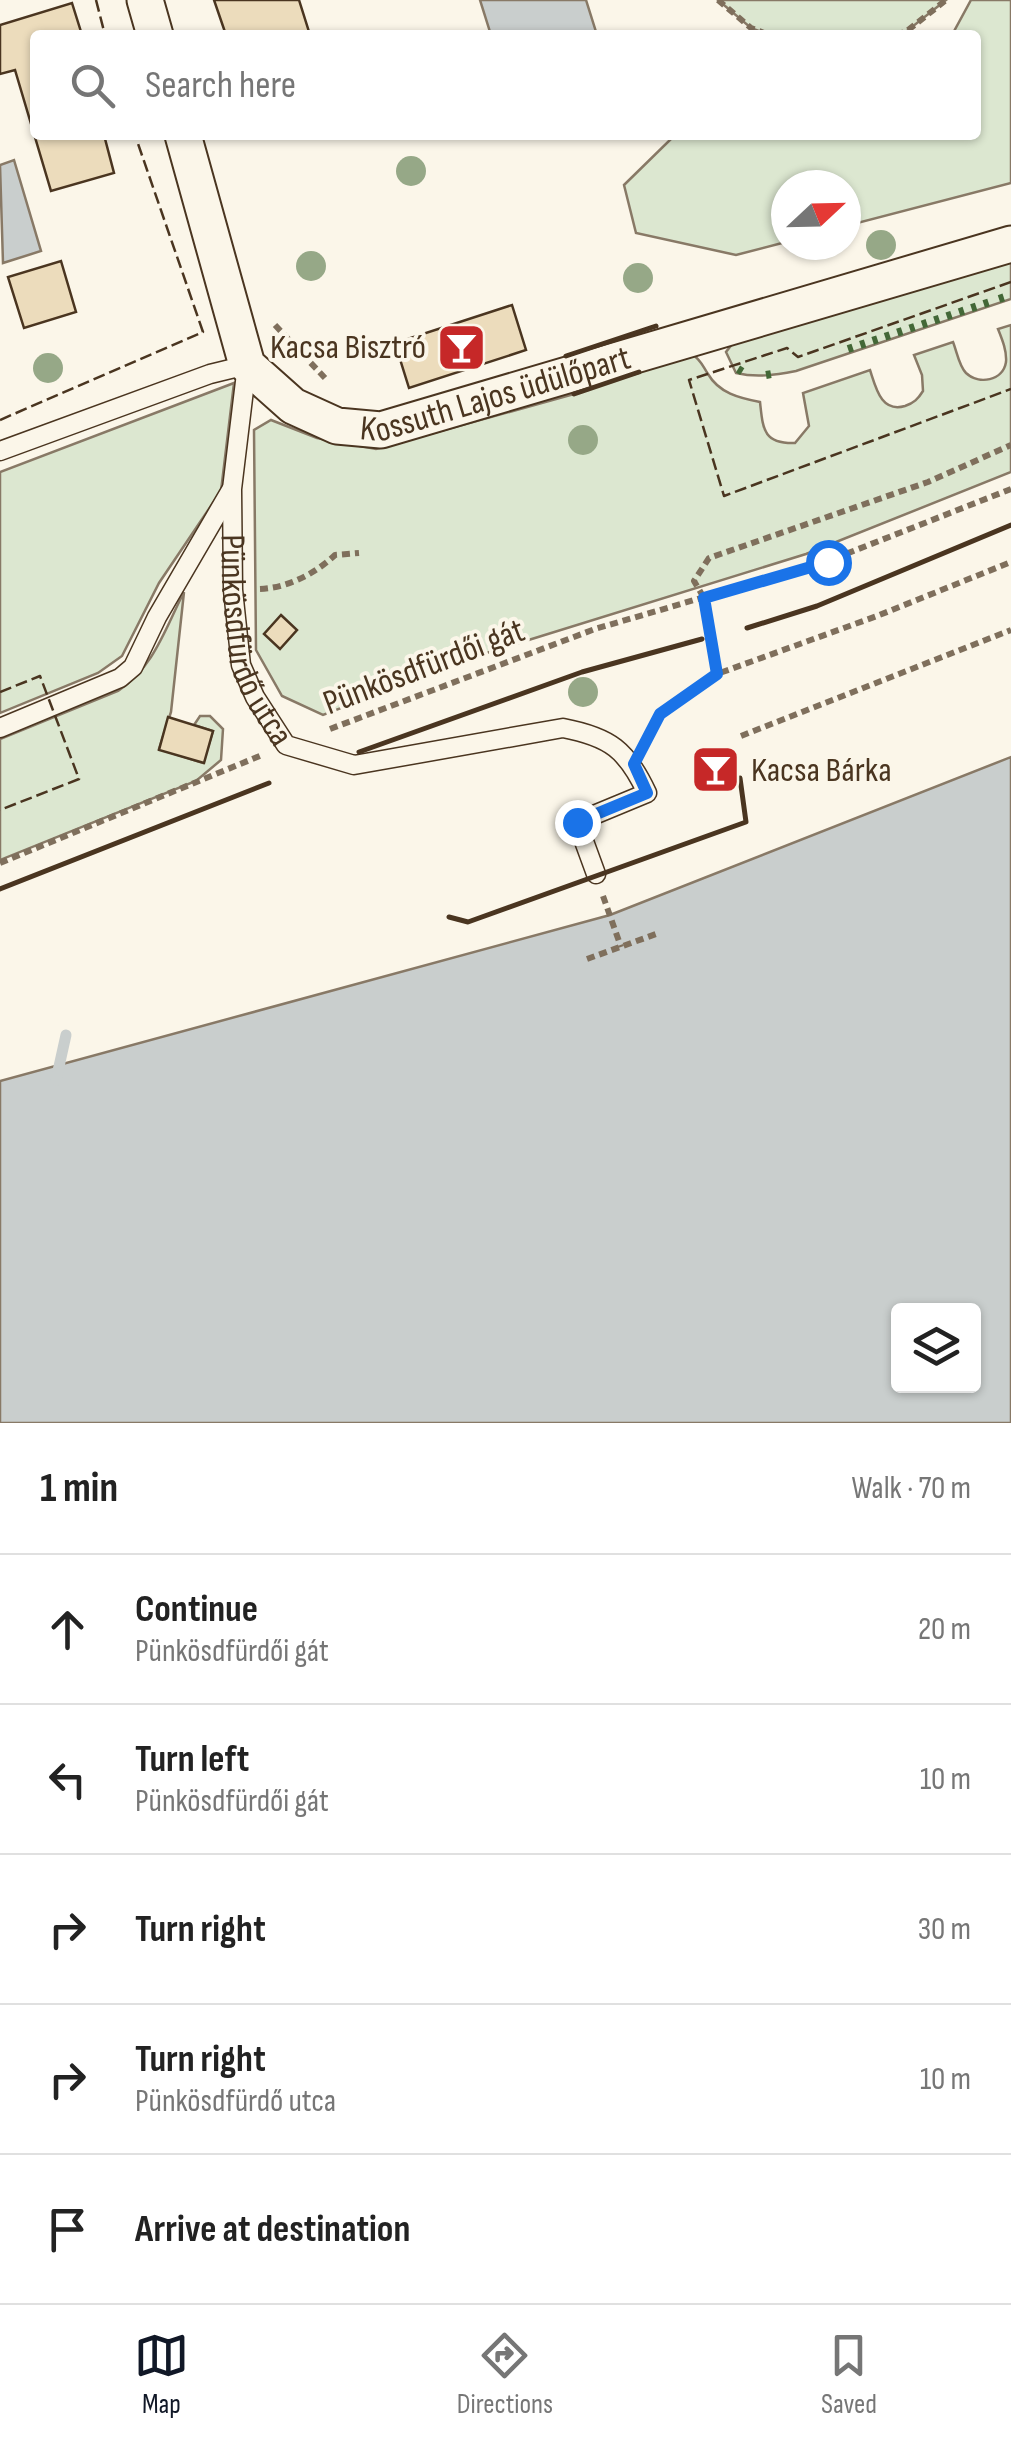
<!DOCTYPE html>
<html lang="en">
<head>
<meta charset="utf-8">
<style>
	:root { --surface:#fff; --page:#f6f6f6; --text:#222; --muted:#767676; --line:#e0e0e0; --accent:#111827 }
	body { margin:0; font-family:"Sofia Sans Condensed",sans-serif; background:var(--page); color:var(--text) }
	.controls { position:absolute; right:30px; bottom:30px; display:grid; overflow:hidden; border-radius:10px; box-shadow:0 2px 8px #0004 }
	.controls button { width:90px; height:90px; display:grid; place-items:center; padding:0; border:0; border-bottom:2px solid var(--line); background:var(--surface); color:var(--text); font:50px sans-serif }
	.compass { position:absolute; left:771px; top:170px; width:90px; height:90px; border-radius:50%; background:var(--surface); box-shadow:0 2px 8px #0004; rotate:68deg }
	.stop { position:absolute; width:30px; height:30px; margin:-22px; border:8px solid #1a73e8; border-radius:50%; background:#fff }
	.stop.end { background:#1a73e8; border-color:#fff; box-shadow:0 2px 10px #0008 }
	.list { margin:0; padding:0; list-style:none }
	h2 { display:flex; justify-content:space-between; align-items:center; height:130px; margin:0; padding:0 40px; font-size:42px }
	h2 small { font-size:32px; font-weight:400; color:var(--muted) }
	.list li { display:grid; grid-template-columns:65px 1fr auto; gap:30px; align-items:center; box-sizing:border-box; height:150px; padding:0 40px; border-top:2px solid var(--line) }
	.list b { display:block; font-size:38px; white-space:nowrap }
	.list p { margin:0; font-size:32px; white-space:nowrap; color:var(--muted) }
	.list em { font-size:32px; font-style:normal; color:var(--muted) }
	.icon { flex:none; width:55px; height:55px; fill:none; stroke:currentColor; stroke-width:2; stroke-linecap:round; stroke-linejoin:round }
	.map { position:relative; flex:none; width:1011px; height:1423px; overflow:hidden }
	.search { position:absolute; background:var(--surface); box-shadow:0 2px 8px #0004; left:30px; right:30px; top:30px; height:110px; display:flex; align-items:center; gap:25px; box-sizing:border-box; padding:0 35px; border-radius:10px; color:var(--muted); font-size:38px }
	.sheet { height:880px; background:var(--surface) }
	nav { display:flex; justify-content:space-around; align-items:center; box-sizing:border-box; height:140px; border-top:2px solid var(--line); background:var(--surface); font-size:28px; color:var(--muted) }
	nav a { display:grid; justify-items:center; gap:5px }
	nav .on { color:var(--accent) }
	.map>svg:first-child { display:block }
</style>
</head>
<body>
<div class="map">
<svg width="1011" height="1423" viewBox="0 0 1011 1423">
	<rect width="100%" height="100%" fill="#fbf6e9"/>
	<g fill="#dce7d0" stroke="#887966" stroke-width="2.5">
		<path d="M718 0H946L907 31 896 35H769L751 28Z"/>
		<path d="M971 0H1011V183L846 226V185H786V242L736 255 636 233 624 185 675 135H976V35H952Z"/>
		<path d="M1011 257V299L796 371C775 375 757 378 736 373L726 352 733 343Z"/>
		<path d="M1011 325V472L806 554 480 655 323 715 282 696 256 650 254 430 271 420 317 438 376 449 574 394 692 354C701 360 702 365 708 374 719 393 739 398 760 402 763 429 763 444 795 443L809 426 803 393 870 370C876 388 881 413 905 406 914 403 918 399 923 391L922 375 914 355 953 342C957 352 959 366 966 373 979 385 1003 381 1006 362 1007 351 1002 339 998 329Z"/>
		<path d="M234 383 221 491 159 583 122 656 98 673 0 713V472Z"/>
		<path d="M184 592 171 712 159 749 203 763 213 731 194 725 200 716H210L223 729 221 760 196 781 0 860V739L118 691C154 667 165 629 184 592Z"/>
	</g>
	<g fill="#c9cecd" stroke="#887966" stroke-width="2.5" fill-rule="evenodd">
		<path d="M480 0H586L597 35H491Z"/>
		<path d="M14 160 41 251 3 263 0 165Z"/>
		<path d="M1011 757V1423H0V1081L610 915ZM974 1310V1386H898V1310Z"/>
	</g>
	<g fill="none" stroke-linecap="round" stroke-linejoin="round">
		<path stroke="#c9cecd" stroke-width="11" d="M56 1080 66 1035"/>
	</g>
	<g fill="#ecdcbc" stroke="#4a3520" stroke-width="2.5">
		<path d="M214 0H299L310 35H226Z"/>
		<path d="M72 3 82 35H35V135H104L114 173 51 191 15 70 0 74V25Z"/>
		<path d="M61 261 76 312 24 328 8 277Z"/>
		<path d="M512 305 526 350 409 388 395 343Z"/>
		<path d="M281 615 297 630 280 649 264 634Z"/>
		<path d="M168 717 213 731 204 763 159 750Z"/>
	</g>
	<g fill="none" stroke-linecap="round" stroke-linejoin="round">
		<defs>
			<g id="lane">
				<path id="s1" d="M0 451 210 374 247 365 232 489 233 590 241 665 255 697 286 745 354 765 563 728C610 737 627 750 647 793L577 822 596 874"/>
				<path d="M0 728 120 678 133 667 157 617 231 490"/>
			</g>
			<g id="street">
				<path d="M145 0 155 35"/>
				<path id="s2" d="M183 135 247 365 293 406 337 426 381 430 1011 244"/>
			</g>
		</defs>
		<use href="#lane" stroke="#4a3520" stroke-width="21"/>
		<use href="#street" stroke="#4a3520" stroke-width="39"/>
		<g stroke="#7f6f5c" stroke-width="6" stroke-dasharray="8 5" stroke-linecap="butt">
			<path d="M718 0 751 28 769 35"/>
			<path d="M896 35 907 31 946 0"/>
			<path d="M275 325 325 378"/>
			<path d="M260 589C287 588 315 574 335 555L359 553"/>
			<path d="M717 674 704 598 694 581 709 558 928 482 1011 445"/>
			<path d="M330 729 595 629 828 561 1011 489"/>
			<path d="M741 736 1011 630"/>
			<path d="M646 741 661 714 717 674 877 616 1011 562"/>
			<path d="M0 863 262 755"/>
			<path d="M603 896 621 947"/>
			<path d="M587 959 656 934"/>
		</g>
		<use href="#lane" stroke="#fbf6e9" stroke-width="18"/>
		<use href="#street" stroke="#fbf6e9" stroke-width="35"/>
		<g stroke="#436837" stroke-width="8" stroke-dasharray="5 8" stroke-linecap="butt">
			<path d="M999 299 1011 295"/>
			<path d="M848 349 990 302"/>
			<path d="M738 369 743 372"/>
			<path d="M766 375 772 374"/>
		</g>
		<g stroke="#4a3520" stroke-width="2.5" stroke-dasharray="12 5" stroke-linecap="butt">
			<path d="M96 0 105 35"/>
			<path d="M1011 282 798 357 787 348 689 380 724 496 1011 389"/>
			<path d="M0 420 203 332 135 135"/>
			<path d="M0 692 40 676 79 779 0 810"/>
		</g>
		<g stroke="#4a3520" stroke-width="5">
			<path d="M566 356 656 326"/>
			<path d="M574 394 639 372"/>
			<path d="M747 628 817 606 1011 525"/>
			<path d="M359 752 582 672 702 639"/>
			<path d="M0 889 269 783"/>
			<path d="M449 917 468 922 746 822 740 778"/>
		</g>
	</g>
	<g fill="#96a887">
		<circle cx="411" cy="171" r="15"/>
		<circle cx="881" cy="245" r="15"/>
		<circle cx="311" cy="266" r="15"/>
		<circle cx="638" cy="278" r="15"/>
		<circle cx="48" cy="368" r="15"/>
		<circle cx="583" cy="440" r="15"/>
		<circle cx="583" cy="692" r="15"/>
	</g>
	<g fill="none" stroke-linecap="round" stroke-linejoin="round">
		<path stroke="#1a73e8" stroke-width="12" d="M577 822 647 793 634 764 660 714 717 674 704 598 828 562"/>
	</g>
	<defs>
		<symbol id="bar-square" viewBox="-11 -11 22 22"><rect x="-9" y="-9" width="18" height="18" rx="4" fill="#c62828" stroke="#fbf6e9"/><path d="M-6-5H6L.8 .8V4.5H3.5V6h-7V4.5H-.8V.8Z" fill="#fff"/></symbol>
	</defs>
	<g fill-rule="evenodd">
		<use href="#bar-square" x="434" y="320" width="55" height="55"/>
		<use href="#bar-square" x="688" y="742" width="55" height="55"/>
	</g>
	<g text-anchor="middle" dominant-baseline="central" stroke-width="8" stroke-linejoin="round" paint-order="stroke">
		<g font-size="35" fill="#4a3520" stroke="#fbf6e9" text-anchor="end">
			<text x="426" y="347">Kacsa Bisztró</text>
			<text x="751" y="770" text-anchor="start">Kacsa Bárka</text>
		</g>
		<g font-size="35" fill="#4a3520" stroke="#fbf6e9">
			<text stroke="none"><textPath href="#s2" startOffset="512">Kossuth Lajos üdülőpart</textPath></text>
			<text stroke="none"><textPath href="#s1" startOffset="542">Pünkösdfürdő utca</textPath></text>
			<text transform="translate(424 667) rotate(-21)">Pünkösdfürdői gát</text>
		</g>
	</g>
</svg>
<div class="controls">
<button><svg class="icon" aria-label="layers" viewBox="0 0 24 24"><path d="M12 4l9 5-9 5-9-5zM3 14l9 5 9-5"/></svg></button>
</div>
<svg class="compass" viewBox="-18 -18 36 36"><path d="M0-13l5 13h-10z" fill="#e53935"/><path d="M0 13l5-13h-10z" fill="#767676"/></svg>
<div class="stop" style="left:828px;top:562px"></div>
<div class="stop end" style="left:577px;top:822px"></div>
<div class="search"><svg class="icon" aria-label="search" viewBox="0 0 24 24"><circle cx="10" cy="10" r="6"/><path d="M15 15l6 6"/></svg>Search here</div>
</div>
<section class="sheet">
<h2>1 min<small>Walk · 70 m</small></h2>
<ul class="list">
<li><svg class="icon" aria-label="ahead" viewBox="0 0 24 24"><path d="M12 20V5M6 11l6-6 6 6"/></svg><div><b>Continue</b><p>Pünkösdfürdői gát</p></div><em>20 m</em></li>
<li><svg class="icon" aria-label="left" viewBox="0 0 24 24"><path d="M17 20v-9H6M10 6l-5 5 5 5"/></svg><div><b>Turn left</b><p>Pünkösdfürdői gát</p></div><em>10 m</em></li>
<li><svg class="icon" aria-label="right" viewBox="0 0 24 24"><path d="M7 20v-9h11M14 6l5 5-5 5"/></svg><div><b>Turn right</b></div><em>30 m</em></li>
<li><svg class="icon" aria-label="right" viewBox="0 0 24 24"><path d="M7 20v-9h11M14 6l5 5-5 5"/></svg><div><b>Turn right</b><p>Pünkösdfürdő utca</p></div><em>10 m</em></li>
<li><svg class="icon" aria-label="arrive" viewBox="0 0 24 24"><path d="M6 21V4h12l-3 4 3 4H6"/></svg><div><b>Arrive at destination</b></div></li>
</ul>
</section>
<nav>
<a class="on"><svg class="icon" aria-label="map" viewBox="0 0 24 24"><path d="M3 6l6-2 6 2 6-2v14l-6 2-6-2-6 2zM9 4v14M15 6v14"/></svg>Map</a>
<a><svg class="icon" aria-label="directions" viewBox="0 0 24 24"><path d="M12 3l9 9-9 9-9-9zM9 14v-3h6M13 9l2 2-2 2"/></svg>Directions</a>
<a><svg class="icon" aria-label="saved" viewBox="0 0 24 24"><path d="M7 4h10v16l-5-4-5 4z"/></svg>Saved</a>
</nav>
</body>
</html>
